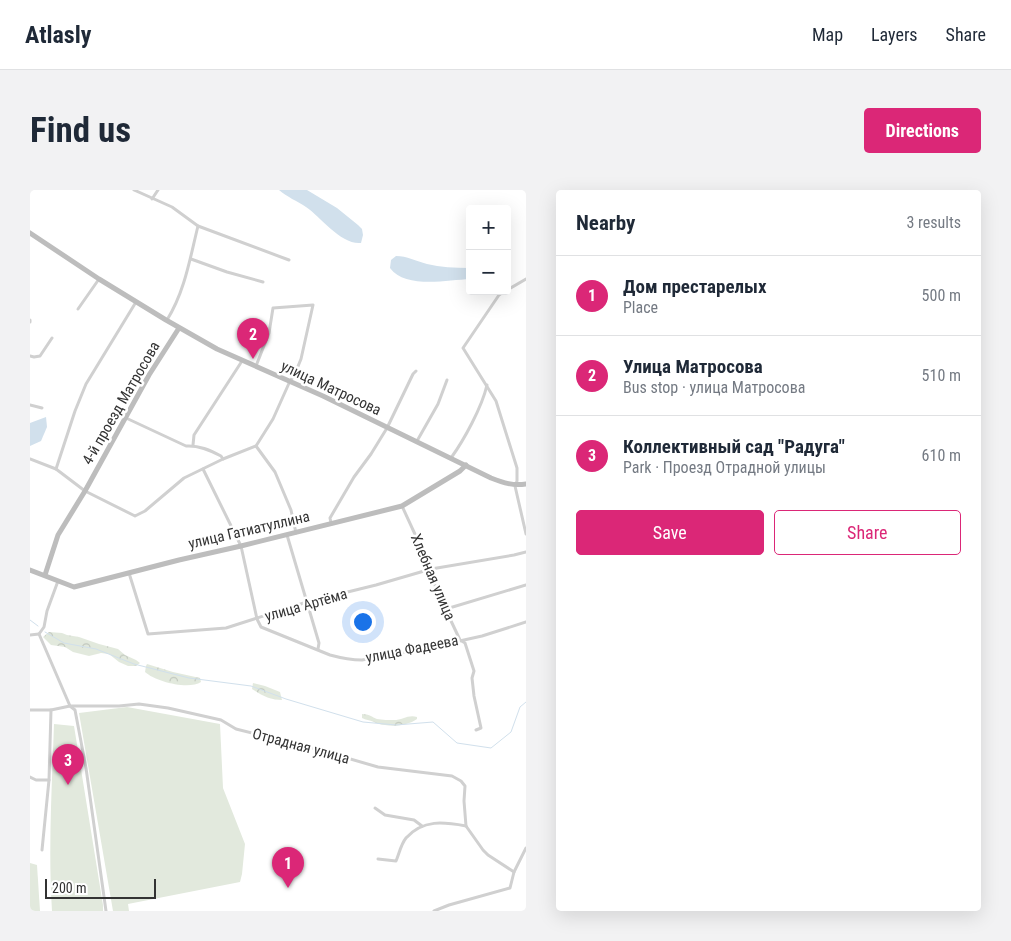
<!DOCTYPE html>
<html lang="en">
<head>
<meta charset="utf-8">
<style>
	:root { --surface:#fff; --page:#f2f2f3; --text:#1f2937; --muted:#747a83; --line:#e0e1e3; --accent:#db2777 }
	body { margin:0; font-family:"Roboto Condensed",sans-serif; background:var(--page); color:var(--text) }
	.controls { position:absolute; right:15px; top:15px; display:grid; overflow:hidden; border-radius:5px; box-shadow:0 5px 20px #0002 }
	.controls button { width:45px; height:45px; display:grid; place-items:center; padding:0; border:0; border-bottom:1px solid var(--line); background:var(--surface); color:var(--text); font:25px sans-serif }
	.scale { position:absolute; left:15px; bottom:12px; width:111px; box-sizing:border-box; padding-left:5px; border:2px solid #333; border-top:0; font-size:14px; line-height:18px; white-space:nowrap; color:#333; -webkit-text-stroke:4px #fff; paint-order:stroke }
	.you { position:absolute; left:332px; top:431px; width:18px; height:18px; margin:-12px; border:4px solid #fff; border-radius:50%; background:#1a73e8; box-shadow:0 0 0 8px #1a73e833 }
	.badge { display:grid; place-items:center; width:32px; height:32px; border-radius:50%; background:var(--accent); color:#fff; font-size:16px; font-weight:700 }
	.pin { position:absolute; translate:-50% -41px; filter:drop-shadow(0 1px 2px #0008) }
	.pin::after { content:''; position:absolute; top:26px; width:18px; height:15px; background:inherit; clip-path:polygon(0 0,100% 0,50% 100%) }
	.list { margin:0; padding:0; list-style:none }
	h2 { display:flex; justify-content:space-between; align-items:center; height:65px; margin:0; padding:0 20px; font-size:21px }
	h2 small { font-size:16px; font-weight:400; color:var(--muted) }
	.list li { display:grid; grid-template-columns:32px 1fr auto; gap:15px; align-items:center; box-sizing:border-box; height:80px; padding:0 20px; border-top:1px solid var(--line) }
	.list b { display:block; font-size:19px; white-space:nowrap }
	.list p { margin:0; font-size:16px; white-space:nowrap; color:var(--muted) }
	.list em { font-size:16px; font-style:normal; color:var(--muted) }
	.actions { display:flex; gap:10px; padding:15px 20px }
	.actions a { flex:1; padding:11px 0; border:1px solid var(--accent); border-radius:5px; text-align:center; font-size:18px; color:var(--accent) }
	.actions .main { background:var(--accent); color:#fff }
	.map { position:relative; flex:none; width:496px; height:721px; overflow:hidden; border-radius:5px }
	header { display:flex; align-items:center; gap:30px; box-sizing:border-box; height:70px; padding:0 25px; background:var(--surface); border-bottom:1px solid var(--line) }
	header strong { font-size:24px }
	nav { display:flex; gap:28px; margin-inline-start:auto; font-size:18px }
	.intro { display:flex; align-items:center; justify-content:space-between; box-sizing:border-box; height:120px; padding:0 30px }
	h1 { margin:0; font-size:35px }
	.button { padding:12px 22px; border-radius:5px; background:var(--accent); color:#fff; font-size:18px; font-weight:700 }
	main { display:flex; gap:30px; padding:0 30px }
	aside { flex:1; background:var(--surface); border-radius:5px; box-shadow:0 5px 20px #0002 }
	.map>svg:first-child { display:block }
</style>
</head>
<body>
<header>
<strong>Atlasly</strong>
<nav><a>Map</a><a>Layers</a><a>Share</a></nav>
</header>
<div class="intro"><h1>Find us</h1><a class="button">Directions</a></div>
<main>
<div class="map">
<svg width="496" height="721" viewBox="0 0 496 721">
	<defs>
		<pattern id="forest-crowns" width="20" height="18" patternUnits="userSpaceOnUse" patternTransform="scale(1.25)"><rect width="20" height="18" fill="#e2e9dd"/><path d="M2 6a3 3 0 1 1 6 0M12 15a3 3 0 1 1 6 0" fill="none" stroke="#c2c8be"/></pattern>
	</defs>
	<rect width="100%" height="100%" fill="#fff"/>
	<g fill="url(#forest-crowns)">
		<path d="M19 442 32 443 37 445 49 447 69 454 88 459 95 465 106 470 110 473 106 476H98L89 472 79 464 71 463 59 466 43 462 35 457 21 455 13 447Z"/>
		<path d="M117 474 143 482 170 488 171 492C159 500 126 492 115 482L116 476Z"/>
		<path d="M223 493 235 496 250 502 252 510C240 510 233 506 222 499Z"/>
		<path d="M332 524C339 524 342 527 347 529 352 530 359 530 364 530 372 530 379 524 387 527V529C379 535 365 537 355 535 351 535 347 533 344 532 339 530 336 530 332 528Z"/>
	</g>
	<g fill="#e2e9dd">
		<path d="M97 517 190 534 193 598 215 654 212 684 210 692 98 714 99 721H83L49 523Z"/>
		<path d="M24 534 44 536 73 715V721H22C18 659 22 596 24 534Z"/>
		<path d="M0 673 7 675 10 721H0Z"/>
	</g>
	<g fill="#d1e0ec">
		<path d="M249 0H277L307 18 328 35 332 39 333 45 331 53C311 55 291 27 276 17 267 11 257 7 249 0Z"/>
		<path d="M366 66C377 66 386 71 397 74 410 77 425 78 440 78V89C417 90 375 99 360 78L361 70Z"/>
		<path d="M16 227 17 237 11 251 0 256V233Z"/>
	</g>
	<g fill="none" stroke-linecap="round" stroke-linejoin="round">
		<g stroke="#d1e0ec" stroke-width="1">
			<path d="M0 430 8 436"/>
			<path d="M15 442 34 453 66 459 104 474 159 488 221 496 256 509 333 532 366 535 403 532 427 553 461 558 481 542 490 517 496 512"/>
		</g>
		<g stroke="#d0d0d0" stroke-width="3">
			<path d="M104 0 142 17 168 36 259 70"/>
			<path d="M122 9 128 0"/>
			<path d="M161 69 197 82 233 92"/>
			<path d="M477 100 496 89"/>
			<path d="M475 101 469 105 433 158 466 211 487 278V291L485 296 496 344"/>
			<path d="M48 119 69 89"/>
			<path d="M0 130V132"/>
			<path d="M137 130C155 101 160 68 168 36"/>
			<path d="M0 166 4 167 10 166 22 148"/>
			<path d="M0 215 12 218"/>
			<path d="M96 228 156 256C169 255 180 260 191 266L193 269"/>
			<path d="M387 251 408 214 417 190"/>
			<path d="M163 255 164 245 212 171"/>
			<path d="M226 256 245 282 261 320 266 343"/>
			<path d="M421 268C434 250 452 217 457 195"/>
			<path d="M0 269 26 279 55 301 105 326 115 321 154 288 193 269 226 256 243 229 260 191 264 186 271 169 283 115 243 118 239 143 226 176"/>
			<path d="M26 279 45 221 56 194 106 112"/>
			<path d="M173 279 211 356 227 429 231 437 300 465C311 468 320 470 332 470L398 458 452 446 496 432"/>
			<path d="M372 316 401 379 406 399 430 450 435 453 444 481 442 488 444 506 451 538 446 540"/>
			<path d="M301 333 300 328 324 287 341 264 357 238 383 184 386 181"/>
			<path d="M257 345 289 453 288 459"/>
			<path d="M99 383 118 444 196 438 277 412 346 395 401 379 484 365 496 362"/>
			<path d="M28 391 17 421 14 437 9 444 40 516 45 520 56 578 76 721"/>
			<path d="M416 419 496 395"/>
			<path d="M0 445 9 444"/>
			<path d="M0 520H21L40 516H89L109 514 138 518 191 530 206 539 279 557 348 577 422 586 431 591 435 596 434 611 436 636 453 660 458 665 484 682"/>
			<path d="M0 587 6 590H19"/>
			<path d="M345 618 355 625 384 630 392 636"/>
			<path d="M12 660 19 590 21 520"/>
			<path d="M348 669 366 671C369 664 371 654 376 648 393 629 414 632 436 636"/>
			<path d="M404 721 419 715 480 698 484 682 496 658"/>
		</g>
		<g stroke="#bdbdbd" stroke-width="5">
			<path d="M0 43 69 89 136 130 187 159 293 206 461 288C474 293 483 296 496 294"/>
			<path d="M0 380 44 397 149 370 211 356 372 316 430 281 436 275"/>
			<path d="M15 385 28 345 55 301 119 185 149 138"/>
		</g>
	</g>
	<g text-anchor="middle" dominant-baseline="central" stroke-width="5" stroke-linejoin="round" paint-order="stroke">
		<g font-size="15" fill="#333" stroke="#fff">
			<text transform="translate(301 198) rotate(25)">улица Матросова</text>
			<text transform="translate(91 213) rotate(-60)">4-й проезд Матросова</text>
			<text transform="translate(219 340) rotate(-13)">улица Гатиатуллина</text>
			<text transform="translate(403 387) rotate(67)">Хлебная улица</text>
			<text transform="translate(276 415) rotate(-16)">улица Артёма</text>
			<text transform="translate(382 459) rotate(-11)">улица Фадеева</text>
			<text transform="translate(271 556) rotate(15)">Отрадная улица</text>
		</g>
	</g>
</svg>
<div class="controls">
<button>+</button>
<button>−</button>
</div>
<div class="scale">200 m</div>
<div class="you"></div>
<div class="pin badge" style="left:258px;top:698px">1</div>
<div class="pin badge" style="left:223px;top:169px">2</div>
<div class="pin badge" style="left:38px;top:595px">3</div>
</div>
<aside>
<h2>Nearby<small>3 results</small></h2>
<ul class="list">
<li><span class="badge">1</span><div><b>Дом престарелых</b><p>Place</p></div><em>500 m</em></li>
<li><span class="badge">2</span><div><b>Улица Матросова</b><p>Bus stop · улица Матросова</p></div><em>510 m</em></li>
<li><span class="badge">3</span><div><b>Коллективный сад &quot;Радуга&quot;</b><p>Park · Проезд Отрадной улицы</p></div><em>610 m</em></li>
</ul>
<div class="actions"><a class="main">Save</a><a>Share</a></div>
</aside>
</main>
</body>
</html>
